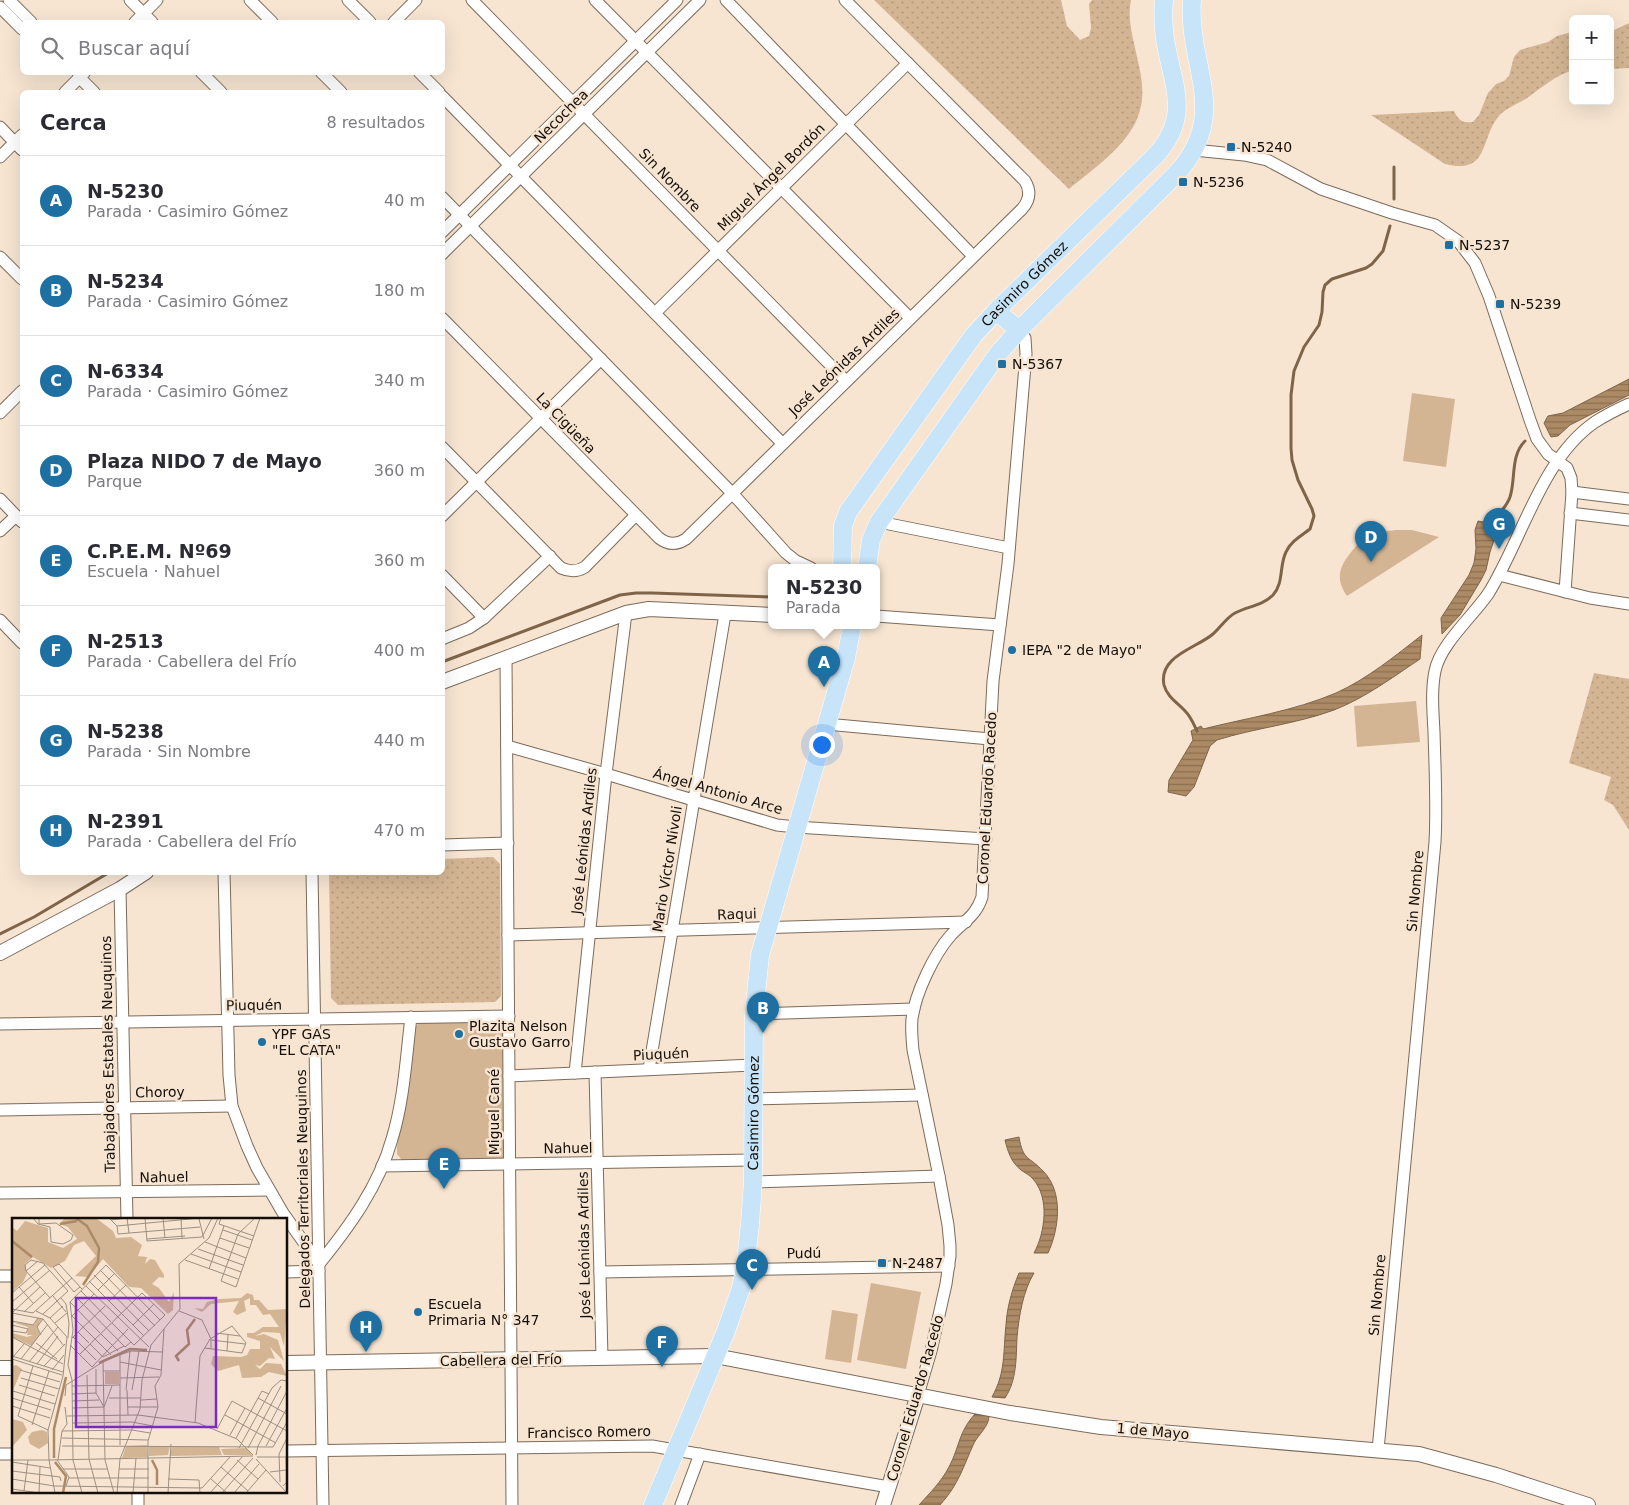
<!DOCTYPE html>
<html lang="es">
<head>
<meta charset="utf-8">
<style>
	:root { --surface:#fff; --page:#f2f2f3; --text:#2b2b33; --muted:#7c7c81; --line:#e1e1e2; --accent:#1d70a1 }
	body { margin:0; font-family:"DejaVu Sans",sans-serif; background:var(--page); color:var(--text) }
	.controls { position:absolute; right:15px; top:15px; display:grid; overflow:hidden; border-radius:8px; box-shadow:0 5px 20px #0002 }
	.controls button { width:45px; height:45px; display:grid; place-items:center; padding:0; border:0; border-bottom:1px solid var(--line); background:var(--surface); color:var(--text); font:25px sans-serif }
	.you { position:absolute; left:821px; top:744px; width:18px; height:18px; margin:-12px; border:4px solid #fff; border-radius:50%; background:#1a73e8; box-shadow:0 0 0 8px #1a73e833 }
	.badge { display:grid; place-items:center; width:32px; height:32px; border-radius:50%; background:var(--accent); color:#fff; font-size:16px; font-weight:700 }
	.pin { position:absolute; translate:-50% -41px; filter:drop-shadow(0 1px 2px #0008) }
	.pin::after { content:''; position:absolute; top:26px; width:18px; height:15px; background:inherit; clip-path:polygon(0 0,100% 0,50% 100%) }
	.popup { position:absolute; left:768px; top:564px; width:112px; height:65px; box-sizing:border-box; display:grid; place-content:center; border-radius:8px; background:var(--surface); filter:drop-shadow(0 1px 4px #0005); font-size:16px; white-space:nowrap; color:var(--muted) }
	.popup b { font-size:19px; color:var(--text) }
	.popup::after { content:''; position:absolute; left:50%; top:100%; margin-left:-10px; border:10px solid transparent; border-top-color:var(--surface) }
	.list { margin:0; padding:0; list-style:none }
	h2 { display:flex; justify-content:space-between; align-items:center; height:65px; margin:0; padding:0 20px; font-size:21px }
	h2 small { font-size:16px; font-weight:400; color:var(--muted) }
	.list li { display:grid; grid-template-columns:32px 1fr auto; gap:15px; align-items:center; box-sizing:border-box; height:90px; padding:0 20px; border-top:1px solid var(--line) }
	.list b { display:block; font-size:19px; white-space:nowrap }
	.list p { margin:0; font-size:16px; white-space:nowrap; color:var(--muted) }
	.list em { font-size:16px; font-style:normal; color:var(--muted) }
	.icon { flex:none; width:28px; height:28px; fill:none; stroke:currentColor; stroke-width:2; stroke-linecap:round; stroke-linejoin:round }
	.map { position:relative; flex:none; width:1629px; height:1505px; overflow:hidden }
	.search { position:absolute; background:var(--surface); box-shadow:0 5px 20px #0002; left:20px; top:20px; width:425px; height:55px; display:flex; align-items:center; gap:12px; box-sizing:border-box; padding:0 18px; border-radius:8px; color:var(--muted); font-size:19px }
	.panel { position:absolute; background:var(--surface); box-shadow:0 5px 20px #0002; left:20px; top:90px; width:425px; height:785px; border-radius:8px }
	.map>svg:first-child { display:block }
</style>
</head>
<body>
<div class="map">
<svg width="1629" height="1505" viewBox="0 0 1629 1505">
	<defs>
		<pattern id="grass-dots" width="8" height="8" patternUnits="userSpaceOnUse" patternTransform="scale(1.25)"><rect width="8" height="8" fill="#d3b593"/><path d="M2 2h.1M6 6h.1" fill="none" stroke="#b49a7d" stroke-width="1.8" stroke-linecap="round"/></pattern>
		<pattern id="water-rules" width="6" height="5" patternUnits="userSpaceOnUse" patternTransform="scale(1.25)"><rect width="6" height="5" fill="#ac8a65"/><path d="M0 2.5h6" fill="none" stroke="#8b6f51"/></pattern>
	</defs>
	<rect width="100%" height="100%" fill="#f7e5d2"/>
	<g fill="url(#grass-dots)">
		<path d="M874 0H1061L1067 26 1080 40 1089 36 1091 28 1089 4 1092 0H1131C1127 20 1133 37 1137 57 1141 74 1145 93 1140 110 1132 143 1094 168 1069 189Z"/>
		<path d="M1629 23V68L1610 69V32Z"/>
		<path d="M1568 33H1573V70C1555 76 1542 87 1527 98 1518 104 1505 108 1498 117 1480 140 1489 175 1445 164L1371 115 1454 111C1459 121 1462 123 1473 122L1479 115 1488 93 1496 84 1504 81 1509 76 1514 57 1520 50 1548 42 1557 36Z"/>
		<path d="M1594 673 1629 679V830L1613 805 1604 800 1611 777 1569 763Z"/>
		<path d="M493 857 500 864 501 996 495 1002 338 1005 331 998 329 873 442 872 443 859Z"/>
	</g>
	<g fill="#d3b593">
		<path d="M1412 393 1455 399 1446 467 1403 461Z"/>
		<path d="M1396 530H1412L1439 537 1347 596C1335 578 1339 567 1352 551 1356 546 1360 541 1366 538 1376 532 1386 531 1396 530Z"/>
		<path d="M1416 701 1420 742 1357 747 1354 706Z"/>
		<path d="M498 1020 504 1022 505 1157 501 1159 402 1160 397 1154V1146L413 1033 414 1028 419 1023Z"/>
		<path d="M871 1283 921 1292 906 1369 857 1360Z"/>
		<path d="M832 1310 858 1314 851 1363 825 1359Z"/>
	</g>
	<g fill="url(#water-rules)" stroke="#7e6549">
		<path d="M1629 379V395L1570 425 1558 436 1551 437 1544 423 1548 416 1563 413Z"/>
		<path d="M1478 521 1499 525 1490 552 1486 570 1481 580 1460 615 1442 634 1441 618 1469 575 1474 563 1476 549 1475 530Z"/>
		<path d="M1422 635 1420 659C1393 677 1365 698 1334 710 1296 724 1255 728 1217 740L1210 746 1194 787 1186 796 1168 792 1169 780 1193 740 1191 731 1201 726 1203 729C1247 718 1294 711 1336 693 1367 679 1395 656 1422 635Z"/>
		<path d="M1019 1137C1023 1161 1029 1156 1043 1171 1064 1192 1059 1229 1048 1253H1034C1045 1233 1050 1198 1033 1179 1030 1175 1025 1173 1021 1170 1011 1162 1008 1152 1005 1140Z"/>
		<path d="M1019 1273H1034C1023 1291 1019 1316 1017 1337 1016 1358 1017 1380 1005 1398L992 1397C1006 1372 1003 1352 1006 1325 1007 1307 1012 1290 1019 1273Z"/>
		<path d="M975 1414 989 1416C989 1426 979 1434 974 1443 963 1467 959 1484 940 1505H919C930 1493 941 1482 949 1467 960 1446 958 1433 975 1414Z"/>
	</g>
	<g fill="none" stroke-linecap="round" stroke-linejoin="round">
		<g stroke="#7e6549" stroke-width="3">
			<path d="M1394 199V167"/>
			<path d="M1490 526C1496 515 1506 509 1510 497 1516 479 1510 456 1525 441"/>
			<path d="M442 662 620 595 636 593H652L772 597"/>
			<path d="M1197 731C1194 725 1191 717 1186 712 1178 703 1167 697 1164 685 1158 656 1197 648 1213 634 1221 627 1226 618 1235 613 1248 606 1262 606 1273 595 1284 583 1279 566 1286 552 1291 541 1301 536 1310 529L1314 516 1312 509 1298 480 1292 460 1291 448V395L1294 371 1304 347 1319 325 1322 312 1323 292 1325 285 1332 279 1366 268 1372 264 1383 251 1390 226"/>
			<path d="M0 934 34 917 110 872"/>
		</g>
		<defs>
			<g id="minor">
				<path d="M9 0 31 22"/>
				<path d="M130 0 152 22"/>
				<path d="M250 0 272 22"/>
				<path d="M348 0 370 22"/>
				<path d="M472 0 846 381"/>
				<path d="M595 0 910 318"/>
				<path d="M726 0 973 256"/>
				<path d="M0 7 22 29"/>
				<path d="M135 22 157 0"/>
				<path d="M394 22 416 0"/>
				<path d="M78 72 80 78 94 92"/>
				<path d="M201 72 221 92"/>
				<path d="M321 72 341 92"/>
				<path d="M419 72 439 92"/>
				<path d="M65 92 85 72"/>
				<path d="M442 96 782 443"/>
				<path d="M0 127 22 150"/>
				<path d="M1194 150 1244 155 1267 160 1321 189 1392 213 1435 225 1458 241 1475 263 1489 296 1530 420 1537 439 1548 454 1567 468 1571 478 1572 492 1565 592"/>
				<path d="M0 157 22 135"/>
				<path d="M442 197 732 493 786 553 796 561 811 568"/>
				<path d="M442 232 677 0"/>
				<path d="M442 254 700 0"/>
				<path d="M0 257 22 279"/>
				<path d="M655 313 908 63"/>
				<path d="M442 318 659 538C668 545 677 545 686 539L1022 209C1030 200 1031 191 1025 181L845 0"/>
				<path d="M0 413 22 391"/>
				<path d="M442 447 561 568C570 572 577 572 585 567L635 516"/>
				<path d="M1572 492 1629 499"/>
				<path d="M0 499 22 522"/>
				<path d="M1570 513 1629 520"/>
				<path d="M442 516 601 359"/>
				<path d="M879 522 1009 548"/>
				<path d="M0 531 16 516"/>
				<path d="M442 575 484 618"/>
				<path d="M1499 575 1590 598 1629 604"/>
				<path d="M876 616 1000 625"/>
				<path d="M0 620 22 643"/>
				<path d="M442 639 469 628 484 618 550 556"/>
				<path d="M506 658 512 1505"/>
				<path d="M826 724 990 739"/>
				<path d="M507 746 606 774 777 825 796 827 986 839"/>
				<path d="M442 845 508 843"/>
				<path d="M224 872 229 1075 232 1106 247 1146 257 1168 283 1213 319 1264C349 1227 379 1186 392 1139 404 1100 406 1058 411 1017"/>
				<path d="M312 872 323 1505"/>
				<path d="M120 889 127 1219"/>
				<path d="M508 935 966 922"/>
				<path d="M754 1014 914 1009"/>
				<path d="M0 1024 509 1016"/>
				<path d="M649 1069 725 614"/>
				<path d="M595 1072 602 1358"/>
				<path d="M575 1073 606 774 626 613"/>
				<path d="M509 1076 753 1065"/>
				<path d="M753 1099 922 1095"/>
				<path d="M0 1110 232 1106"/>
				<path d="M382 1166 753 1160"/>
				<path d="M753 1182 939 1176"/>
				<path d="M0 1193 268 1190"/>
				<path d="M286 1272 319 1271"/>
				<path d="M600 1272 949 1266"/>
				<path d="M0 1276H14"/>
				<path d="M918 1395 931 1351 946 1284 950 1256V1246L948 1225 939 1176 913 1050C912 1039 911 1029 912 1019 915 994 934 954 951 935 964 921 976 916 982 897L993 681 1008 564 1026 354 1025 338 1019 330"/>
				<path d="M1378 1450 1435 842C1437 805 1435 769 1434 732 1433 712 1431 691 1435 671 1440 645 1472 617 1488 594 1522 540 1541 459 1595 422 1606 415 1618 409 1629 404"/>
				<path d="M286 1451 652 1446 889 1487"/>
				<path d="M0 1454H14"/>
				<path d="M138 1491V1505"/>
				<path d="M681 1505 700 1454"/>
			</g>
			<g id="tertiary">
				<path d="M442 682 626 613 649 609 772 615"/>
				<path d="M0 953 120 889 146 872"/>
				<path d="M286 1363 715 1356 1010 1413 1101 1427 1419 1454 1496 1475 1588 1505"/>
				<path d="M0 1368H14"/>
				<path d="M883 1505 918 1395"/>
			</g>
			<g id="primary">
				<path d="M996 311 1019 330"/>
				<path id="s1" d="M842 568 843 526 848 512 973 336 996 311 1156 155C1192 115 1172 84 1165 39 1163 26 1163 13 1164 0"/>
				<path d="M867 568 871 540 879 522 997 355 1019 330 1177 173C1231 113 1187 66 1192 0"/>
				<path id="s2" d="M653 1505 726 1331 741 1288 745 1269 750 1224 753 1182 754 1014 760 955 846 658 852 626"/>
			</g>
		</defs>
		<use href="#minor" stroke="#7b6b5a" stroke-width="13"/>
		<use href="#tertiary" stroke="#7b6b5a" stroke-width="16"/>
		<use href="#primary" stroke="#fff" stroke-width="19"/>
		<use href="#minor" stroke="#fff" stroke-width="11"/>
		<use href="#tertiary" stroke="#fff" stroke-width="14"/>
		<use href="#primary" stroke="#c7e4f9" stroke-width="18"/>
	</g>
	<g fill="#1d70a1" stroke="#f7e5d2" stroke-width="2">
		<rect x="1226" y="142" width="10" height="10" rx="2.5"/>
		<rect x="1178" y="177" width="10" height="10" rx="2.5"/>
		<rect x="1444" y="240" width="10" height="10" rx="2.5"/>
		<rect x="1495" y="299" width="10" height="10" rx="2.5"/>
		<rect x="997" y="359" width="10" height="10" rx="2.5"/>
		<circle cx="1012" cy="650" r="5"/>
		<circle cx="459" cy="1034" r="5"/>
		<circle cx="262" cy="1042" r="5"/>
		<rect x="877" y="1258" width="10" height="10" rx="2.5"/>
		<circle cx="418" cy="1312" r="5"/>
	</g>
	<g text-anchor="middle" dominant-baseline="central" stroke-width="5" stroke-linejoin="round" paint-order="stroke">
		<g font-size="14" fill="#140e08" stroke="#f7e5d2">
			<text transform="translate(561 116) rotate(-45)">Necochea</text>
			<text transform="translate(771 177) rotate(-45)">Miguel Ángel Bordón</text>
			<text transform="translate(670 180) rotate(46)">Sin Nombre</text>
			<text stroke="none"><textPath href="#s1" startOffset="346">Casimiro Gómez</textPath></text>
			<text transform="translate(844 362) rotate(-44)">José Leónidas Ardiles</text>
			<text transform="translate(566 423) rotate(46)">La Cigüeña</text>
			<text transform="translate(718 791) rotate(16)">Ángel Antonio Arce</text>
			<text transform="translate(987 798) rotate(-87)">Coronel Eduardo Racedo</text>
			<text transform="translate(584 841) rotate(-84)">José Leónidas Ardiles</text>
			<text transform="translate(667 869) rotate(-81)">Mario Víctor Nívoli</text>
			<text transform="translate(1415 891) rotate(-85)">Sin Nombre</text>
			<text transform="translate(737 914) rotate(-2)">Raqui</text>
			<text transform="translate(254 1005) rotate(-1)">Piuquén</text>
			<text transform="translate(108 1054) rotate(-91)">Trabajadores Estatales Neuquinos</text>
			<text transform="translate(661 1054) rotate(-3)">Piuquén</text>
			<text transform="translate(160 1092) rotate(-1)">Choroy</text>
			<text transform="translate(494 1112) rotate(-90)">Miguel Cané</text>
			<text stroke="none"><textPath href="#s2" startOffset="410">Casimiro Gómez</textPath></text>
			<text transform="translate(568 1148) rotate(-1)">Nahuel</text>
			<text transform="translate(164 1177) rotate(-1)">Nahuel</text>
			<text transform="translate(303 1189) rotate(-91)">Delegados Territoriales Neuquinos</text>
			<text transform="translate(584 1245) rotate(-91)">José Leónidas Ardiles</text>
			<text transform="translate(804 1253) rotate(-1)">Pudú</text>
			<text transform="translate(1377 1295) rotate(-85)">Sin Nombre</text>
			<text transform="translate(501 1360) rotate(-1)">Cabellera del Frío</text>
			<text transform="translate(915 1398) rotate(-74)">Coronel Eduardo Racedo</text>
			<text transform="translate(1153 1431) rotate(5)">1 de Mayo</text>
			<text transform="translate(589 1432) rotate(-1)">Francisco Romero</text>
		</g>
		<g font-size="14" fill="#140e08" stroke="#f7e5d2" text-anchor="start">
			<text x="1241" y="147">N-5240</text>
			<text x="1193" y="182">N-5236</text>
			<text x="1459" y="245">N-5237</text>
			<text x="1510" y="304">N-5239</text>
			<text x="1012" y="364">N-5367</text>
			<text x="1022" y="650">IEPA "2 de Mayo"</text>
			<text x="469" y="1026">Plazita Nelson<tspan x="469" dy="16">Gustavo Garro</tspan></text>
			<text x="272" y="1034">YPF GAS<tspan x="272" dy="16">"EL CATA"</tspan></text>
			<text x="892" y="1263">N-2487</text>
			<text x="428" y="1304">Escuela<tspan x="428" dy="16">Primaria N° 347</tspan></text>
		</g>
	</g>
	<g transform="translate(12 1218)">
		<rect width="275" height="275" fill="#f7e5d2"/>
		<path d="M53 0H84L101 13 104 20 119 19 130 27 126 38 135 39 133 46 138 41 143 42 152 57V60L147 59 140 66 147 70 157 84 162 74 161 92 156 96 129 70 117 69 91 41 76 59 63 58 84 38 72 23 62 27 53 43 39 50 21 39 13 46 15 56 11 64 0 74V9L5 13 13 3 36 10V24L51 30 65 21 56 9 47 6ZM235 75 241 77 242 82H247L256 92 275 91 272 128 268 115 251 114 243 118 252 116 266 122 272 143 258 129 263 141 257 140 248 148 243 147 248 151 254 145 269 146 275 158 257 154 249 159 230 160 227 147 206 153 199 146 201 138 229 139 235 137 238 131H248V123L235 119V115H242L251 109H267L258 96 251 97 244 87H238V80L232 83 234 93 225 97 221 94 227 83 199 86 190 94 182 90 191 91 195 84 207 81 229 80ZM26 100 30 101 25 110 28 116 20 128 0 119V115L15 119 21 117H15L16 109 0 104 22 107ZM4 147 10 151 0 175V148ZM107 154V166H93V154ZM0 201 11 204 15 212 0 229ZM30 212 35 214 36 225 27 231 18 226 16 219 20 214ZM135 227 136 239 110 240 114 228ZM137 228H158L156 237 137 238ZM160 228 207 229 210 237 158 238ZM234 230 240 237H212L209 231Z" fill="#d3b593"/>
		<path fill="none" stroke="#ac8a65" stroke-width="2.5" d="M64 0 75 8 87 30 86 44 71 67M48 6 65 3M0 23 20 39M167 143 164 138 177 126 175 112 183 101M87 145 118 131 135 132M42 240V211L54 159M140 242 145 252V267M43 244 54 258 51 275"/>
		<path fill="none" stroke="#9c8f81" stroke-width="1" d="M21 0 26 6 38 9 39 24 51 26 59 22 61 17 54 12 44 5 27 6V0M97 0 105 8 106 16 188 9M115 0 117 15M133 0 135 23 190 19 200 0M151 0 153 20M169 0 170 20M209 0 207 6 242 18M243 0 226 16 209 63 224 69 248 0M187 1 192 21M99 2 114 0M105 8 188 0M211 12 240 22M208 20 237 30M135 21 173 18M193 24 234 40M186 31 231 47M179 36 229 54M173 42 226 61M197 51 212 8M88 52 143 108M14 53 26 43M82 57 137 113M77 63 132 118M74 68 137 129M7 69 21 85M68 69 62 74 41 49 47 46 70 71M86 72 103 55M69 73 99 104M0 75 33 47M41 78 54 94M63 78 113 129 119 124M49 80 54 86 57 105 56 120M97 83 114 67M0 84 38 52M58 84 61 112 56 147 60 162 61 242 70 275M58 84 94 47 148 102M58 84 88 115M0 91 21 95 60 60M24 93 38 100 55 119M167 93 190 102 199 121V131M1 94 28 69M12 94 33 75M0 95 31 101 52 128M31 96 56 73 31 45 19 42 13 47 14 53 38 80M60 98 99 137M59 99 82 76M38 100 51 88M0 103 21 107 26 100M43 105 55 95M0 107 16 111 14 115 0 113M121 107 142 86M66 114 77 125M204 115 228 118M89 116 106 133M29 117 25 109 31 101M0 119 51 146M61 119 84 142M60 120 93 88M199 122 233 126M24 125 45 141M78 126 91 139 112 128M58 127 80 149M215 133 216 117M67 137 130 75 153 97 122 127 100 105M108 137V227M0 138 51 154M1 139 12 126M0 141 50 157M9 141 36 106M17 144 46 109M91 144 93 242 102 275M108 144 149 152M25 146 46 118M32 148 53 126M80 149 116 111M84 151V175L92 189 100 168M8 152 48 164M40 152 52 137M91 153H108M75 157 77 241 86 275M9 160 47 171M108 160 147 159M7 167 43 178M60 168 108 167M114 172 118 133M115 172 116 197M120 172 127 133M1 173 43 186M60 176 84 175M53 178 54 167 94 142 119 133 150 134M0 180 39 192M97 180H129M246 180 275 196M129 182 145 181M60 183 87 182M0 188 38 200M116 189H146M60 190 92 189M213 197 264 225M6 198 21 148M6 198 36 212M55 198 126 197 186 205 225 221 241 237M60 205 120 204 141 208M183 205 188 138 198 121 220 108 234 125 230 135 193 130M20 207 37 153M205 211 220 183 275 213M50 213 120 212 138 215M218 217 233 190M50 220 136 222M224 220 250 173 257 176M50 228 261 229 275 204M254 228 275 190M227 230 260 170 269 162 275 163M236 230 269 168M244 237 246 228 275 173M245 239H274M244 241 275 275M0 242H37L36 212 51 158 55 119M45 242 57 259 54 268M46 242 50 213 55 206 53 189M225 242 246 261M0 244 38 250M209 249 236 273M51 251H96M107 251H137M0 253 48 259 49 263M258 254 274 252M57 260H137M0 261 42 268 190 270M156 261 187 262 188 275M199 261 215 275M268 264 267 236 275 220M271 268 275 264 274 239M190 270 218 239M0 271 27 275M12 273 16 242M27 275 28 249M43 275 37 242 241 238M105 275 108 241 128 191 130 162 139 127 168 91 167 46 197 20 206 0M121 275 124 240M136 275V223L146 189 143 168 149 157 152 111M156 275 159 226M198 275 230 239M210 275 241 240M222 275 247 246M234 275 254 252"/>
		<path fill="#7b2cbf" fill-opacity="0.15" stroke="#7b2cbf" stroke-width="2.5" d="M64 80H204V209H64Z"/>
		<rect width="275" height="275" fill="none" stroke="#140e08" stroke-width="2.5"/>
	</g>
</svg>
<div class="controls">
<button>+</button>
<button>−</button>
</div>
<div class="you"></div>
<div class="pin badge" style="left:824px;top:687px">A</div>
<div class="popup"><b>N-5230</b>Parada</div>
<div class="pin badge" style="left:763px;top:1033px">B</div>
<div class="pin badge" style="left:752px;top:1290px">C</div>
<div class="pin badge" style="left:1371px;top:562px">D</div>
<div class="pin badge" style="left:444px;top:1189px">E</div>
<div class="pin badge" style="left:662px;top:1367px">F</div>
<div class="pin badge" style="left:1499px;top:549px">G</div>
<div class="pin badge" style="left:366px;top:1352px">H</div>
<div class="search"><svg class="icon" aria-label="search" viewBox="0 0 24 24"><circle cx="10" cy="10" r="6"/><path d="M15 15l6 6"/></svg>Buscar aquí</div>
<section class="panel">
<h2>Cerca<small>8 resultados</small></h2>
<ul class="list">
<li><span class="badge">A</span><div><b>N-5230</b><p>Parada · Casimiro Gómez</p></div><em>40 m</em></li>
<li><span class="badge">B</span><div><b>N-5234</b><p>Parada · Casimiro Gómez</p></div><em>180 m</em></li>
<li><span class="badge">C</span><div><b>N-6334</b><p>Parada · Casimiro Gómez</p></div><em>340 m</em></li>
<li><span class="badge">D</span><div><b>Plaza NIDO 7 de Mayo</b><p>Parque</p></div><em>360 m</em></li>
<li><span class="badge">E</span><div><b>C.P.E.M. Nº69</b><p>Escuela · Nahuel</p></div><em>360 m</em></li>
<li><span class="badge">F</span><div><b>N-2513</b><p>Parada · Cabellera del Frío</p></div><em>400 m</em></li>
<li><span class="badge">G</span><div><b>N-5238</b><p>Parada · Sin Nombre</p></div><em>440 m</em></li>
<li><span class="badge">H</span><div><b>N-2391</b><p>Parada · Cabellera del Frío</p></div><em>470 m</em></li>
</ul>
</section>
</div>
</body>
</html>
